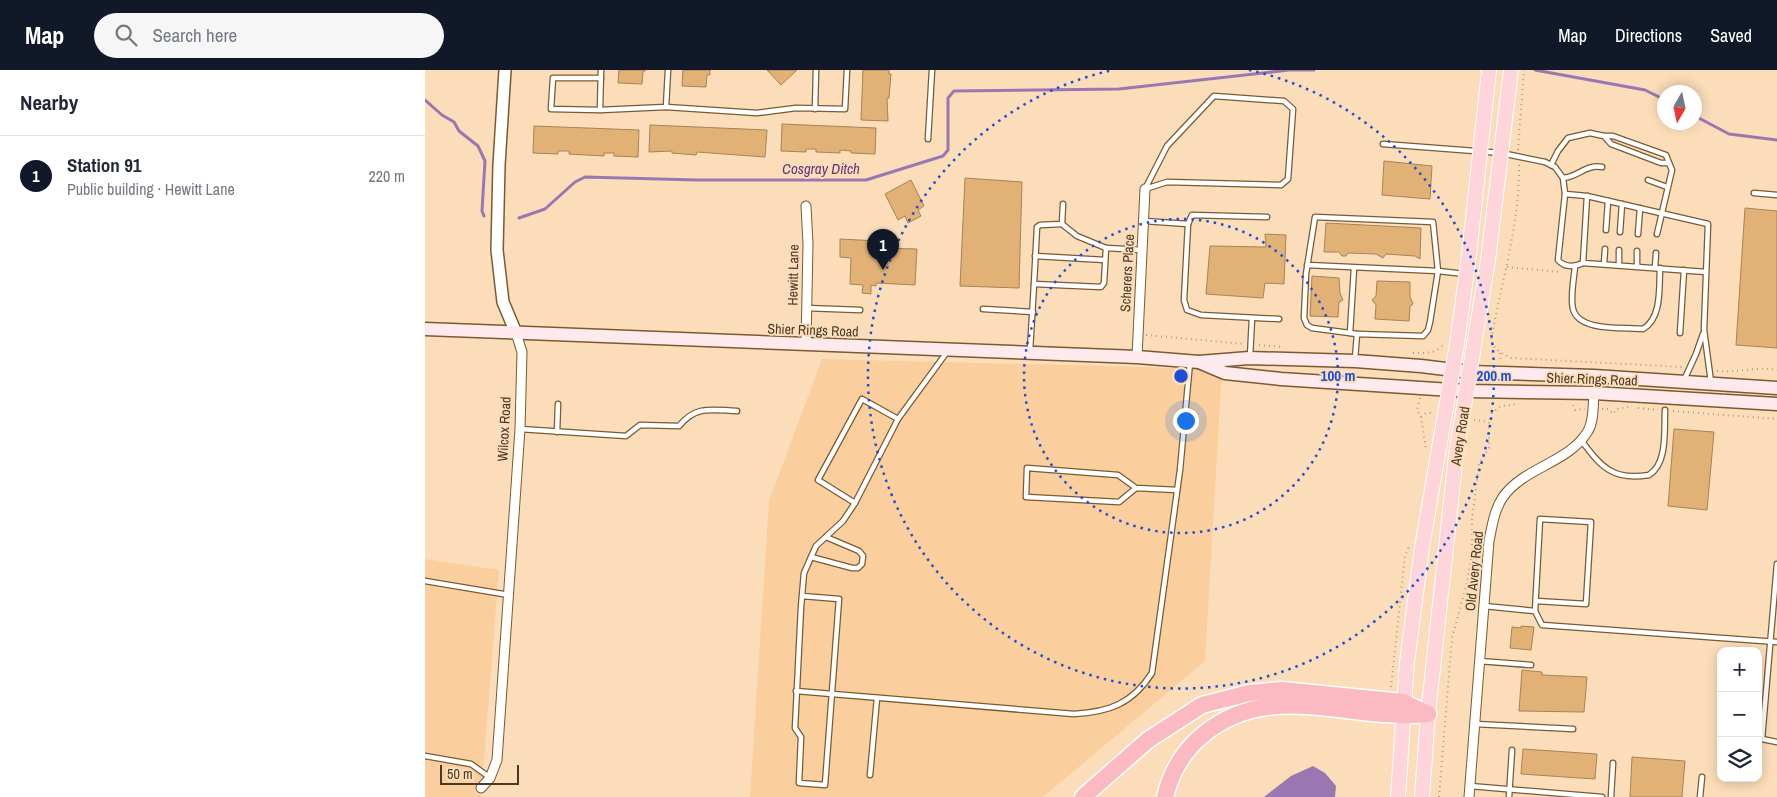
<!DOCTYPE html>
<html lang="en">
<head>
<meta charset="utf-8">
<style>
	:root { --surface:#fff; --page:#f6f6f7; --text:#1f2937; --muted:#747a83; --line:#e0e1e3; --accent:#111827 }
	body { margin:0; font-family:"Archivo Narrow",sans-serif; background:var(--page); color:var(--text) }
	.controls { position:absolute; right:15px; bottom:15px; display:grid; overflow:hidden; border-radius:10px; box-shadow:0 2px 12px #0003 }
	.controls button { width:45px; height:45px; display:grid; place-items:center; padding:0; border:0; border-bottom:1px solid var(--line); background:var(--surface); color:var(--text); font:25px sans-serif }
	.compass { position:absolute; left:1232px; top:15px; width:45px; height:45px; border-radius:50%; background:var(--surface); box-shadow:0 2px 12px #0003; rotate:189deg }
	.scale { position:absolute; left:15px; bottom:12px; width:79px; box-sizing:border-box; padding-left:5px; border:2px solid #493a28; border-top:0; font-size:14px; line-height:18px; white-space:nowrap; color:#493a28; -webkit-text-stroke:4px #fbddb9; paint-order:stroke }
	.you { position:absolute; left:760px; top:350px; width:18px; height:18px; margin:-12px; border:4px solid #fff; border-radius:50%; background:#1a73e8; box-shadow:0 0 0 8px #1a73e833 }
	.badge { display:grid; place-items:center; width:32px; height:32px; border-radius:50%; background:var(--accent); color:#fff; font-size:16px; font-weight:700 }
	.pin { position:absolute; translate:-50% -41px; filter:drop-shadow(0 1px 2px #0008) }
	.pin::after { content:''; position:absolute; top:26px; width:18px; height:15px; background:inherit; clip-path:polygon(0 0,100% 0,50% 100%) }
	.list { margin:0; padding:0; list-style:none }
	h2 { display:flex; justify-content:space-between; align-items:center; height:65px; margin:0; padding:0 20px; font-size:21px }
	h2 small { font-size:16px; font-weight:400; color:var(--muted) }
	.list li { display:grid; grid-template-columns:32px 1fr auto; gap:15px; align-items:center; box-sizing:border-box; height:80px; padding:0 20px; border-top:1px solid var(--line) }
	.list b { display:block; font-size:19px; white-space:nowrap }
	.list p { margin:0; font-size:16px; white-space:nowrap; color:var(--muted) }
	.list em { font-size:16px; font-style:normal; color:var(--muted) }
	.icon { flex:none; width:28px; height:28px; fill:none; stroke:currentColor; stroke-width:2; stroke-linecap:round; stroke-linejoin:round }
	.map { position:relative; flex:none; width:1352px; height:727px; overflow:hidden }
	header { display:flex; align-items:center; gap:30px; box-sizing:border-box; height:70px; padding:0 25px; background:var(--accent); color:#fff }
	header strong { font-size:24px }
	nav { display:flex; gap:28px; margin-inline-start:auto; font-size:18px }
	.search { width:350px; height:45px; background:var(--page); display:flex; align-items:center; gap:12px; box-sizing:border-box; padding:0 18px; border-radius:28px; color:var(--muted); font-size:19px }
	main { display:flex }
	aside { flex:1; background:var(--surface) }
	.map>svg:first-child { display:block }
</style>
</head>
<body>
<header>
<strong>Map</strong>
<div class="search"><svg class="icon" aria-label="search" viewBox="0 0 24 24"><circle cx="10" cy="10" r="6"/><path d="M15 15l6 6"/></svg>Search here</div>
<nav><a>Map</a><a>Directions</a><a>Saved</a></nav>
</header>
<main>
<aside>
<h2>Nearby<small></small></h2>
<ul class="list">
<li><span class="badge">1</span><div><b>Station 91</b><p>Public building · Hewitt Lane</p></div><em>220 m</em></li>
</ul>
</aside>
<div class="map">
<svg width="1352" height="727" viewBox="0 0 1352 727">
	<rect width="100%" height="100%" fill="#fbddb9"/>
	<g fill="#facf9d">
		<path d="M397 289 797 299 780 591 618 727H325L344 431Z"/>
		<path d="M0 489 74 500 56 727H0Z"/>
	</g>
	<path fill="#9a77b2" d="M888 696 900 703 911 716 910 727H839L866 706Z"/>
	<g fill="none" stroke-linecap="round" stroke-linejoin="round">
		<g stroke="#9a77b2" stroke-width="3">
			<path d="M1110 0 1220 20 1240 30"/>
			<path d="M0 30 17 45 29 52 34 61 53 76 60 91 57 141 59 146"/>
			<path d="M1270 46 1304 64 1352 70"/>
			<path d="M94 148 120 139 150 112 160 107 272 110H441L518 86 523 80V28L529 21 694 19 864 0H889"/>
		</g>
	</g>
	<g fill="#e2b175" stroke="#a68359">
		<path d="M194 0H221L218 2 217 14 193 13Z"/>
		<path d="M258 0H285V5H282L281 17 257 16Z"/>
		<path d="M342 0H372L356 15Z"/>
		<path d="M438 0H464V4H466L464 28H462L463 51 436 50Z"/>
		<path d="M357 54 451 58 450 84 426 83V81L415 80V83L391 82V79H381V82L356 81Z"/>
		<path d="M225 55 342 60 340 87 272 82 271 85 247 83V81L224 82Z"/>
		<path d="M109 56 214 60 213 87 189 86V83H179V86L144 84V81H133V84L108 83Z"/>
		<path d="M959 91 1007 96 1005 129 957 125Z"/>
		<path d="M540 108 597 112 594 218 535 216Z"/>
		<path d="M486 110 499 136 493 140 496 146 483 153 480 146 473 150 460 124Z"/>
		<path d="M1320 138 1352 141V278L1311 275Z"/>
		<path d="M901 153 996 158 995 189 990 186 961 184 958 188 951 184 923 183 921 186H917L914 182H899Z"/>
		<path d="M840 164 861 165 859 214 840 213 838 228 781 224 785 176 841 177Z"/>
		<path d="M415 169 453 171V178L492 179 490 215 451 213V216L446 215V224L437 223 438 215 425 214 426 188 415 187Z"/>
		<path d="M887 206 914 208 915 223 918 230 914 232 913 247 885 246Z"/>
		<path d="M952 211 985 212V227L988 234 985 236 984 251 950 249 951 235 947 230 951 226Z"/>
		<path d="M1249 359 1289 362 1282 440 1243 436Z"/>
		<path d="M1096 556 1109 557 1106 580 1085 578 1087 557 1096 558Z"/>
		<path d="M1097 600 1117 602V605L1162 607 1159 642 1094 641Z"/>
		<path d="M1098 679 1172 684 1170 709 1096 704Z"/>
		<path d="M1207 687 1260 691 1257 727H1205Z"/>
	</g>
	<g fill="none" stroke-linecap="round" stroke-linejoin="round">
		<defs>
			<g id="service">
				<path d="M176 0 175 40 241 37 243 0"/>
				<path d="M789 26 859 31 868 39 863 109 856 115 742 112 720 119 742 76Z"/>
				<path d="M241 37 332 43 371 38 420 39 422 0"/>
				<path d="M390 39 391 0"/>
				<path d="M175 40 126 39 128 8H176"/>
				<path d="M1179 66H1188L1241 85 1244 93"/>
				<path d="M503 69 507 0"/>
				<path d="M958 74 1076 83 1120 92 1130 97 1138 108 1140 124"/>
				<path d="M1126 95 1133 81 1143 68 1165 63 1179 66 1186 74 1236 93H1244L1247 100 1232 164"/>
				<path d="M1138 108C1153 107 1161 94 1177 97"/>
				<path d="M1223 110 1242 117"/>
				<path d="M1329 123 1352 125"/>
				<path d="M638 134 637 154 615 155 612 157 609 214 676 217 679 213 681 178 717 180"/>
				<path d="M842 147 767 145 763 154 759 230 762 240 776 245 854 249"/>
				<path d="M719 151 763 154"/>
				<path d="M637 154 652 166 681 178"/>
				<path d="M1181 160 1183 131"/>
				<path d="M1195 162 1197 134"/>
				<path d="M1213 164 1215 138"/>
				<path d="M610 186 680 190"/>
				<path d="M1158 193C1149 197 1140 198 1133 190L1140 124 1162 126"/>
				<path d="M1179 194 1180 179"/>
				<path d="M882 195 1013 201 1008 152 890 147 881 204 879 248 882 255 887 258 932 264"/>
				<path d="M1194 195V180"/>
				<path d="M1150 196C1149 209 1145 227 1148 239 1154 262 1198 257 1218 259 1237 248 1234 218 1235 198"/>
				<path d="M1212 196V181"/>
				<path d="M1230 198 1231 183"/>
				<path d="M1281 202 1158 193 1162 126 1283 154 1279 260 1286 312"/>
				<path d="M381 238 435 240"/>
				<path d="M558 239 608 242"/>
				<path d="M925 263 929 198"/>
				<path d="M1255 263 1259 200"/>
				<path d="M605 280 609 214"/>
				<path d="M825 287 827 248"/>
				<path d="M930 289 932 264 998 266 1003 260 1005 252 1013 201 1040 204"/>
				<path d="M1259 310 1271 284 1278 264"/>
				<path d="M95 359 201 366 215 355 254 356C271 335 286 340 312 341"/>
				<path d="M132 362 133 334"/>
				<path d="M1156 370C1176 397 1188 411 1224 405 1243 393 1239 360 1240 340"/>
				<path d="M711 418 694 432 601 427 602 398 693 405 711 418 752 420"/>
				<path d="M430 433 393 410 437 329 473 349"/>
				<path d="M386 487 427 498H433L437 494 438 486 434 481 401 467"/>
				<path d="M1352 494 1337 669 1352 672"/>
				<path d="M0 511 84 525"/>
				<path d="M377 526 414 529 400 715 374 713 376 667 370 658 376 537 379 503 391 476 418 451 430 433 473 349 522 282"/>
				<path d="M1059 536 1110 541 1117 555 1352 572"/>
				<path d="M1110 541 1115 449 1166 452 1161 534 1111 531"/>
				<path d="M1054 591 1106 595"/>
				<path d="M371 621 649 644C684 642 707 634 727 603L755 400 765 292"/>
				<path d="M1050 654 1148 659"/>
				<path d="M0 686 46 694 64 707"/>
				<path d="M445 705 452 628"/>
				<path d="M1045 716 1177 727"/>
				<path d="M1084 727 1087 680"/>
				<path d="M1186 727 1188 693"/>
				<path d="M1275 727 1277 707"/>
			</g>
			<g id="minor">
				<path d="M381 136 383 174 381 274"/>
				<path d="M712 287 720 119"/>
				<path d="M56 718 65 708 72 690 95 359 97 282 91 263"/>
				<path d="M1044 727 1064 471C1067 457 1069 440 1078 427 1099 397 1144 393 1163 361 1169 351 1168 335 1169 323"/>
			</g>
			<path id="tertiary" d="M80 0 74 95 72 180 78 232 91 263"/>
			<g id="secondary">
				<path d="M0 259 712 287 774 292 824 288 930 291 996 296 1045 302 1169 306 1352 318"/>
				<path d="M774 292 800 303 856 309 1042 321 1169 323 1352 334"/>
			</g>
			<g id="primary">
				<path d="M973 727 982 592 997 477 1032 274 1044 185 1064 0"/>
				<path d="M997 727 1003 644 1031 385 1063 190 1086 0"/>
			</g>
			<g id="motorway">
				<path d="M658 727 723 670 777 635 824 623 857 620 978 632 1003 644"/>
				<path d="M740 727C746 702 759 680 779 664 846 609 926 652 1003 644"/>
			</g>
		</defs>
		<use href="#service" stroke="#7b5a31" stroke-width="7"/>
		<use href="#minor" stroke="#7b5a31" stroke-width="11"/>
		<use href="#tertiary" stroke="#7b5a31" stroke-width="14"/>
		<use href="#secondary" stroke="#7b5a31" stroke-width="15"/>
		<use href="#primary" stroke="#fff" stroke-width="16"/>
		<use href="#motorway" stroke="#fff" stroke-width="19"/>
		<g stroke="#b29b7e" stroke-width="2" stroke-dasharray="1 4" stroke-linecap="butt">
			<path d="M1093 80 1099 0"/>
			<path d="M1094 95C1095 154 1076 212 1066 271 1070 280 1078 284 1086 288L1258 297"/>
			<path d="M1082 197 1135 202"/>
			<path d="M721 265 819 274"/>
			<path d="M834 275 859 277"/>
			<path d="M988 283C1001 283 1011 284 1020 273"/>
			<path d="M1075 283 1076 293"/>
			<path d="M1292 301C1313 303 1332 296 1352 300"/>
			<path d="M995 328 992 340 996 347 1001 379"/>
			<path d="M1148 335 1150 340 1160 339"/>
			<path d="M1213 338 1233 340"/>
			<path d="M1177 339H1183L1188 344 1192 339 1203 337"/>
			<path d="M1248 341 1352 349"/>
			<path d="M996 347 1001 343H1007"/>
			<path d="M1049 350 1064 352"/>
			<path d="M966 617 980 486 984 476"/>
			<path d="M1014 727 1027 568 1042 513 1047 484V450L1054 394 1064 378V352L1067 343 1076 336 1094 334"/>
		</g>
		<use href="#service" stroke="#fff" stroke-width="4.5"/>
		<use href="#minor" stroke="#fff" stroke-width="9"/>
		<use href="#tertiary" stroke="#fff" stroke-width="11"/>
		<use href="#secondary" stroke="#feeaec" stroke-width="12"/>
		<use href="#primary" stroke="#fdd5da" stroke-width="14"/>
		<use href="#motorway" stroke="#fbb9c1" stroke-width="16"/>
	</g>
	<g fill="none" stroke="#1d4ed8" stroke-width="2.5" stroke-dasharray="2.5 5">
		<circle cx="756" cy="306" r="157"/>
		<path d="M824 0A313 313 0 1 1 688 0"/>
	</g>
	<g text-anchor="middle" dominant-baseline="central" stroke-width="4" stroke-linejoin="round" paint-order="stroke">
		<g font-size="14" fill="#493a28" stroke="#fbddb9">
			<text transform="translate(702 203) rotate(-87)">Scherers Place</text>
			<text transform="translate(368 205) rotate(-89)">Hewitt Lane</text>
			<text transform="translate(388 260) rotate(2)">Shier Rings Road</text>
			<text transform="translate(1167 309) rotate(2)">Shier Rings Road</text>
			<text transform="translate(79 359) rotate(-87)">Wilcox Road</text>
			<text transform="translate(1035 366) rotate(-81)">Avery Road</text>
			<text transform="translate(1049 501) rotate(-84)">Old Avery Road</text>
		</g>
		<g font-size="15" font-style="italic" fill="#61337d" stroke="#fbddb9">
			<text x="396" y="98">Cosgray Ditch</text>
		</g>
	</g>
	<circle cx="756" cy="306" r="8" fill="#1d4ed8" stroke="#fbddb9" stroke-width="2.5"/>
	<g font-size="15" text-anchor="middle" font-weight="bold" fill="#1d4ed8" stroke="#fbddb9" stroke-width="4" stroke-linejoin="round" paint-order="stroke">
		<text x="913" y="311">100 m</text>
		<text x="1069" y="311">200 m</text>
	</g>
</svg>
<div class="controls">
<button>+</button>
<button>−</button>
<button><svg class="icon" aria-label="layers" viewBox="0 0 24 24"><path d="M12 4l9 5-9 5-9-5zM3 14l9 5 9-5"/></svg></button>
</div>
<svg class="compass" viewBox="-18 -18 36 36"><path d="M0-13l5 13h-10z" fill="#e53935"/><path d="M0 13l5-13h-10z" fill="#747a83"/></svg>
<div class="scale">50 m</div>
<div class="you"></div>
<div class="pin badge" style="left:458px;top:200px">1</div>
</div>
</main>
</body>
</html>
